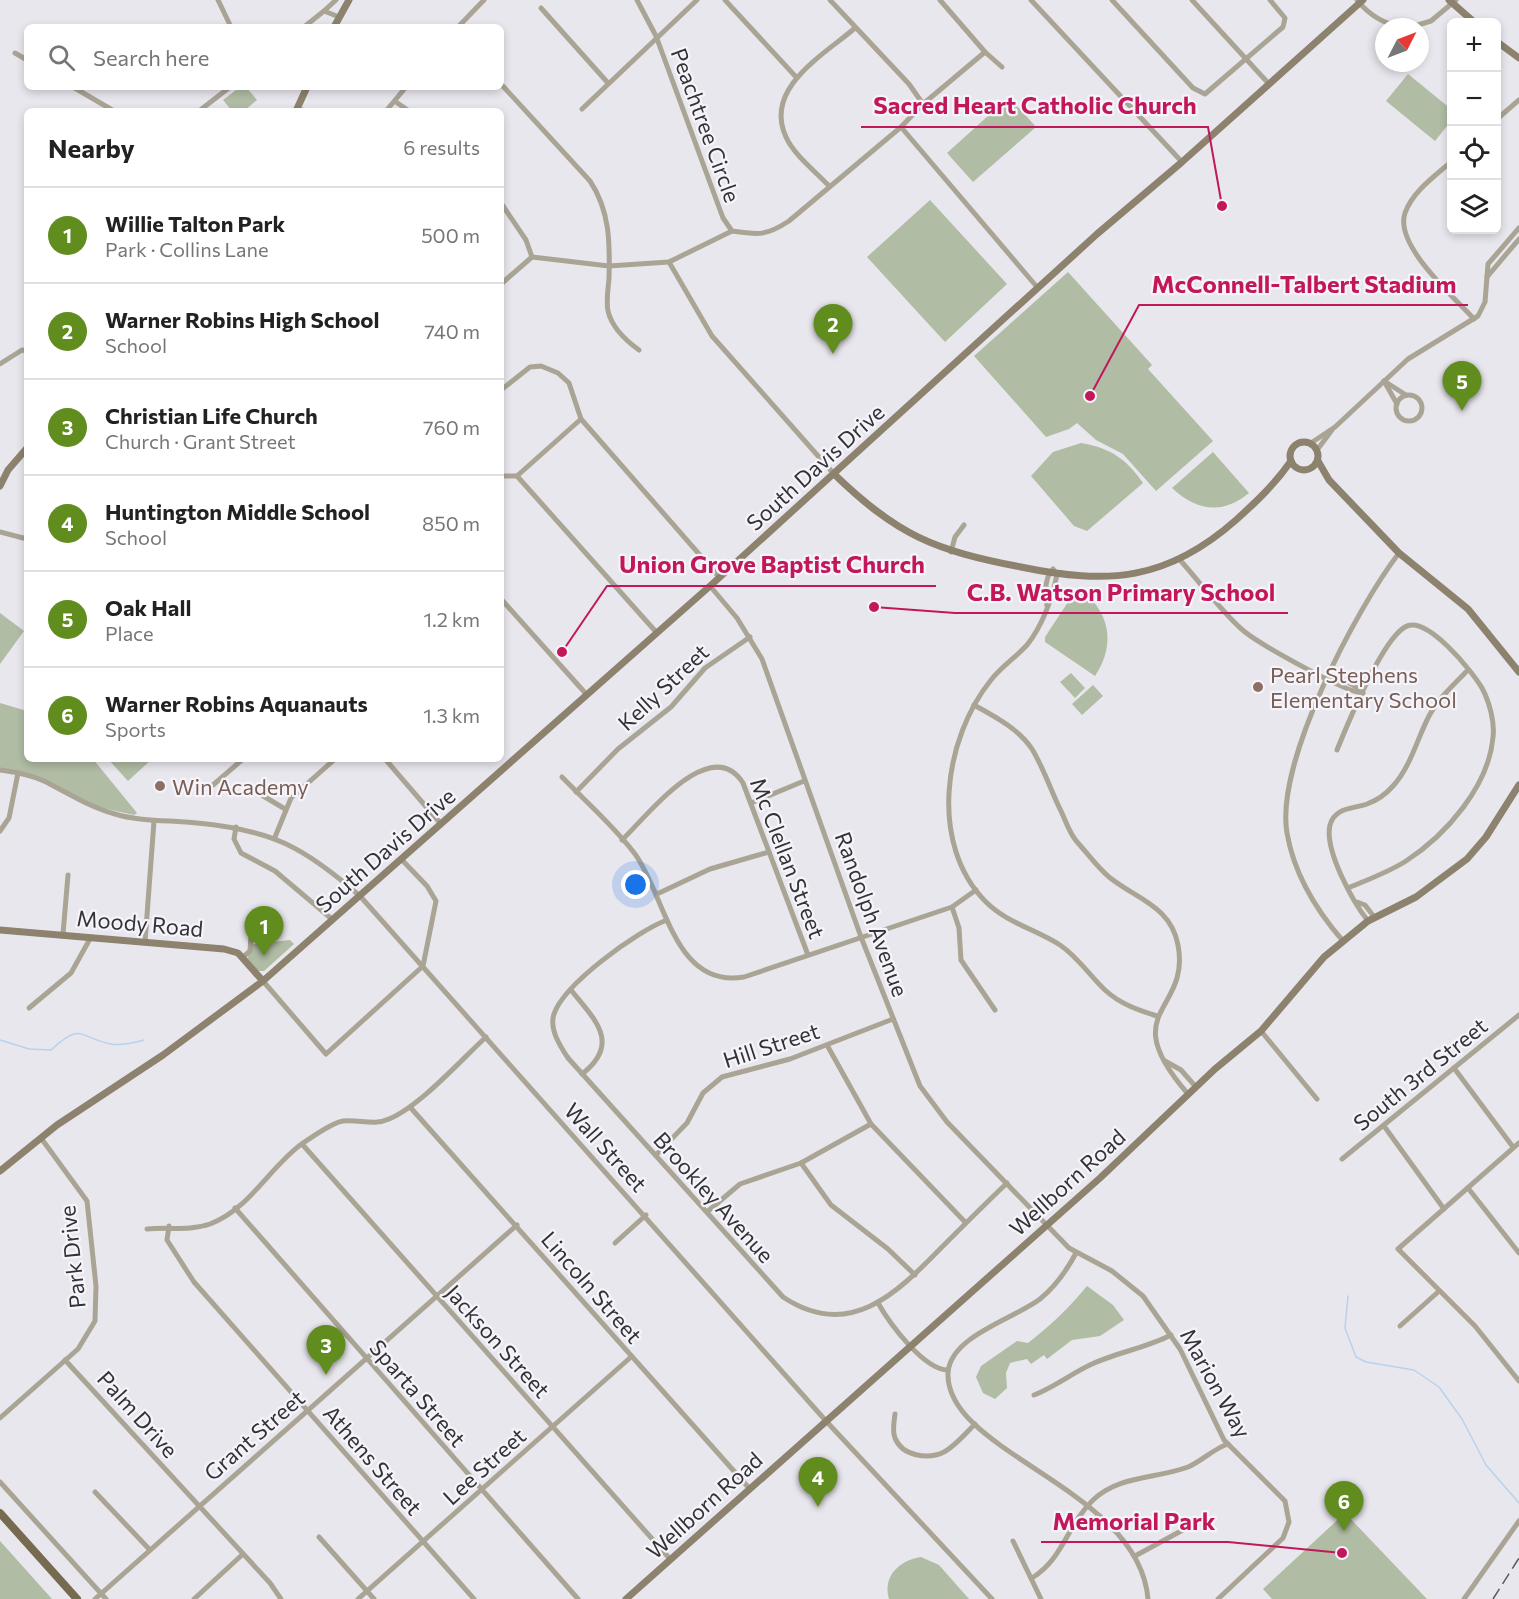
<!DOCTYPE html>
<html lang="en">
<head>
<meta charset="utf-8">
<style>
	:root { --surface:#fff; --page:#f2f2f2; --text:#222; --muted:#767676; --line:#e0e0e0; --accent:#608d1e }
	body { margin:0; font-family:Commissioner,sans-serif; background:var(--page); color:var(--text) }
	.controls { position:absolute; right:18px; top:18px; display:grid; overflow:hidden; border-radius:9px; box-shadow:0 3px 9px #0003 }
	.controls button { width:54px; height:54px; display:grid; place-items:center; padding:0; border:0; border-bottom:2px solid var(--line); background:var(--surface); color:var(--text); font:30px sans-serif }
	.compass { position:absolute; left:1375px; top:18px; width:54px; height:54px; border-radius:50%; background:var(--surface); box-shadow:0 3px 9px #0003; rotate:48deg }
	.you { position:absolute; left:636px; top:885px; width:21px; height:21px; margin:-15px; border:4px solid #fff; border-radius:50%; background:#1a73e8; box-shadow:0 0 0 9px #1a73e833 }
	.badge { display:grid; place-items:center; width:39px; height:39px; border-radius:50%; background:var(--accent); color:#fff; font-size:20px; font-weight:700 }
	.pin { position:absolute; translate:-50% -50px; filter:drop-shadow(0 2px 3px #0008) }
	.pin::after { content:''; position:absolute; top:32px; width:21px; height:18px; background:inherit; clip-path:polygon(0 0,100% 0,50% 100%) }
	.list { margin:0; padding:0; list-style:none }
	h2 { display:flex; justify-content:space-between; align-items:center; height:78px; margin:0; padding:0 24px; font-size:26px }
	h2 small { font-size:20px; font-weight:400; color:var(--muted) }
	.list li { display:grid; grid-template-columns:39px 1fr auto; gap:18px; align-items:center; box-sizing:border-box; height:96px; padding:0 24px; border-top:2px solid var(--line) }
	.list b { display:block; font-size:22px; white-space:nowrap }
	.list p { margin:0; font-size:20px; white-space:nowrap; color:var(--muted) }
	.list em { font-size:20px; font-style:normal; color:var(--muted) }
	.icon { flex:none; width:33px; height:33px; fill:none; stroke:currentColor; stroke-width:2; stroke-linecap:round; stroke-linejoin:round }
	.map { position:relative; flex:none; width:1519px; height:1599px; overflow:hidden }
	.search { position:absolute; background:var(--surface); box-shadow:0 3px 9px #0003; left:24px; top:24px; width:480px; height:66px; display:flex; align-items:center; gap:15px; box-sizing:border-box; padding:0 21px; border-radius:9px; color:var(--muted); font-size:22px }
	.panel { position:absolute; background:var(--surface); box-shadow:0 3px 9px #0003; left:24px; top:108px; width:480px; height:654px; border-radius:9px }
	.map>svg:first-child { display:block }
</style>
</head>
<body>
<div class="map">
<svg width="1519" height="1599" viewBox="0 0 1519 1599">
	<rect width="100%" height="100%" fill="#e9e7ee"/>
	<g fill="#b0bca4">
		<path d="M1408 74 1451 109V121L1435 141 1386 101Z"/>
		<path d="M240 87H246L257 100 244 111H232L223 100Z"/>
		<path d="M1009 97 1036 127 973 182 947 153Z"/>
		<path d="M930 200 1007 284 945 342 867 257Z"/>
		<path d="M1068 272 1152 365 1148 369 1213 441 1156 491 1123 454 1096 440 1077 423 1069 429 1046 437 974 356Z"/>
		<path d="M1081 443C1111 448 1126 459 1143 483L1087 531 1074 526 1031 476 1053 452Z"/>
		<path d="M1213 452 1249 493C1222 515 1197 511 1172 488Z"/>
		<path d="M1078 587C1109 610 1117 643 1095 676L1045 642V637Z"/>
		<path d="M0 613 24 631 0 664Z"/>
		<path d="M1071 673 1085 688 1075 698 1060 682Z"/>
		<path d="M1093 685 1103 696 1082 715 1072 704Z"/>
		<path d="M0 703 27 711V759H93L137 813 134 815 89 805 43 779 0 769Z"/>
		<path d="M108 759H152L128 781Z"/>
		<path d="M290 940 294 944 264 971H258L247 959 253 944Z"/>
		<path d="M1087 1286 1113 1305 1124 1320 1100 1336 1072 1340 1047 1359 1044 1355 1031 1364 1027 1359 1010 1363 1006 1373 1007 1388 995 1399 983 1393 976 1377 981 1366 1017 1341 1028 1343C1050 1326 1069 1308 1087 1286Z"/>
		<path d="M1345 1513 1427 1599H1272L1263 1589Z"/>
		<path d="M0 1541 52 1599H0Z"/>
		<path d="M921 1557 939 1565 969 1599H889C882 1576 900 1560 921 1557Z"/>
	</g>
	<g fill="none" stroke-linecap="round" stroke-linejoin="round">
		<g stroke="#b7d2ed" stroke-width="1.5">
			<path d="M0 1040 29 1049 51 1050C82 1021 79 1038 111 1044 121 1046 133 1043 144 1040"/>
			<path d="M1348 1296 1345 1328 1356 1357 1366 1362 1414 1370 1439 1387 1462 1419 1486 1465 1519 1503"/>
		</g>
		<g stroke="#aaa495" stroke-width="5">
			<path d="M218 0 231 27"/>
			<path d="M637 0 656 36 723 218 732 231C759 235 766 236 789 221L901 127 923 104 985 52 940 0"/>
			<path d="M725 0 797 78"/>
			<path d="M830 0 909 84 923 104"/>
			<path d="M1031 0 1182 162"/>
			<path d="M1112 0 1193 88 1205 94 1283 27 1285 18 1270 0"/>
			<path d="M1192 0 1269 84"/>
			<path d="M1357 0C1369 15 1383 24 1402 27"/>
			<path d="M541 8 608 83"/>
			<path d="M324 11 336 0"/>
			<path d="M304 27 324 11 339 17"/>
			<path d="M458 27 484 0"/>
			<path d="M1411 27 1431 21 1456 0"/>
			<path d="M985 52 1002 67"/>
			<path d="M15 53 27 60"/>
			<path d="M501 84 590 181C610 211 610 243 609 279 608 289 606 302 608 311 612 328 625 340 639 350"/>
			<path d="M73 87 114 111"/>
			<path d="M396 102 409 111"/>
			<path d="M297 109 306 111"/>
			<path d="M582 109 697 0"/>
			<path d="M199 111 230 87"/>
			<path d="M386 111 406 87"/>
			<path d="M1496 120 1519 100"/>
			<path d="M901 127 1037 287"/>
			<path d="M1452 161C1435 176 1413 191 1405 213 1394 245 1453 296 1474 319"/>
			<path d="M829 186C815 171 794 155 786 137 763 88 825 54 855 28"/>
			<path d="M501 203 526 240 532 257"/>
			<path d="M669 262 712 336 834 474"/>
			<path d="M1487 277 1519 239"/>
			<path d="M501 284 532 257 609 266 669 262 732 231"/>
			<path d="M0 364 22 350 27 351"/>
			<path d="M1384 381 1406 395"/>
			<path d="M1384 381 1397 404"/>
			<path d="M501 390 530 367 541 366 558 373 569 383 581 419 720 578"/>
			<circle cx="1409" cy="408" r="13"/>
			<path d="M1311 443 1335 427 1408 359 1478 316 1485 302 1488 264 1519 228"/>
			<path d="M1317 450 1332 430"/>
			<path d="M501 476H517L581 419"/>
			<path d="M517 476 657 633"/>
			<path d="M0 532 27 539"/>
			<path d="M951 552 955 537 964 525"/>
			<path d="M1180 560C1199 581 1224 615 1245 632 1260 644 1348 694 1363 693"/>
			<path d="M710 586 737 618 762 659 861 937 920 1086 947 1122 1069 1248 1112 1271 1143 1296 1180 1349 1224 1440 1285 1501 1289 1522 1283 1538 1218 1599"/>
			<path d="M501 599 587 695"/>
			<path d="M1047 606C1045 594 1044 578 1053 569L1057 575C1052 598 1042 626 1027 645 1016 657 1001 667 991 680 944 738 928 844 986 902 1007 923 1035 929 1060 945 1078 957 1089 975 1105 990 1120 1004 1138 1010 1157 1016"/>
			<path d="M1328 678C1340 677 1354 684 1363 693"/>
			<path d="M974 705C994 716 1019 729 1032 749 1043 767 1050 788 1059 807 1065 818 1069 834 1078 843 1088 854 1098 868 1109 877 1136 899 1171 906 1178 945 1191 1013 1114 1009 1188 1094"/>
			<path d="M1337 750C1348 723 1381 641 1405 627 1426 614 1472 671 1482 688 1489 701 1495 722 1493 737 1489 786 1446 835 1406 861 1389 872 1367 880 1348 888"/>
			<path d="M385 759 441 824"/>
			<path d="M0 770C15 772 31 775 44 781 68 793 89 807 115 814 142 822 169 820 197 823 272 830 304 847 360 896L826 1421 992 1599"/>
			<path d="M562 777C586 802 614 826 635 854 666 897 674 989 744 977L952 907 976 890"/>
			<path d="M213 785 243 759"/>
			<path d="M576 792 618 749 671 707 705 668 750 637"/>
			<path d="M260 794 285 809"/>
			<path d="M751 803 804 781"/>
			<path d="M236 827 234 839 241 853 275 871 333 920"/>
			<path d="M0 831 9 818 18 773"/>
			<path d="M275 837 291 798 335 759"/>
			<path d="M622 840C648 815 711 733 743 783L808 955"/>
			<path d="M657 894 710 869 769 852"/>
			<path d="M1357 902 1365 905 1375 918"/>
			<path d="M952 907 959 928 961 960 995 1010"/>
			<path d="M667 920C637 931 564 984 554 1014 549 1029 560 1046 568 1058L783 1297C849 1341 896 1294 941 1248 963 1226 985 1204 1007 1183"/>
			<path d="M1368 921C1353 902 1324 850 1330 825 1335 807 1353 809 1367 804 1378 800 1386 794 1393 786 1411 766 1417 739 1429 716 1438 699 1454 684 1467 671"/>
			<path d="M63 934 68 875"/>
			<path d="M1343 941C1316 910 1294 874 1287 833 1275 763 1356 609 1399 553"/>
			<path d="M145 942 154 821"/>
			<path d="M243 957 250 951 251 935"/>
			<path d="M263 981 326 1054 423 966 436 901 427 886 402 860"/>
			<path d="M571 990C594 1019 622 1043 582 1074"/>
			<path d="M29 1008 71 973 91 937"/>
			<path d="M1261 1031 1317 1099"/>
			<path d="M827 1045 871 1124 966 1223"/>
			<path d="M1165 1061 1181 1070 1196 1087"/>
			<path d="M1454 1068 1513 1147"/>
			<path d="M410 1107 749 1488"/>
			<path d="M1384 1126 1444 1209"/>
			<path d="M1519 1143 1398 1249 1475 1326 1519 1381"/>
			<path d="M302 1144 670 1559"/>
			<path d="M656 1155 687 1123 703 1093 722 1077 790 1059 893 1019"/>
			<path d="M1342 1159 1519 1015"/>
			<path d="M801 1163 831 1205 888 1249 915 1275"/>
			<path d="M1468 1188 1519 1253"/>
			<path d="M235 1208 578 1599"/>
			<path d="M707 1212 740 1184 801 1163 871 1124"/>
			<path d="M169 1226 167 1240 194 1282 474 1599"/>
			<path d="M147 1229C168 1227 190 1231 210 1224 249 1210 271 1165 303 1143 314 1136 331 1123 343 1121 359 1119 374 1126 389 1119 420 1106 460 1061 486 1037"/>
			<path d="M615 1243 646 1215"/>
			<path d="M1076 1253C1067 1270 1056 1286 1040 1299 1014 1319 950 1336 948 1373 945 1453 1139 1488 1148 1599"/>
			<path d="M878 1303C890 1324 924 1370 948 1370"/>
			<path d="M1400 1326 1438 1292"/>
			<path d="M65 1360 270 1583 281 1599"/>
			<path d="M1034 1395C1055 1387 1072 1373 1092 1364 1118 1352 1146 1348 1171 1335"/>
			<path d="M895 1414C894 1422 892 1431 895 1438 902 1456 928 1460 944 1452 955 1446 966 1433 975 1424"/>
			<path d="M0 1418 78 1349 95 1321 96 1286 87 1201 41 1138"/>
			<path d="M0 1482 106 1599"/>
			<path d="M95 1492 150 1550"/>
			<path d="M319 1537 374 1599"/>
			<path d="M1013 1541 1041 1599"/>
			<path d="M1135 1556 1192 1525"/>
			<path d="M1032 1578C1064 1558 1067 1525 1093 1500 1119 1475 1156 1479 1188 1467 1202 1461 1213 1449 1228 1444"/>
			<path d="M95 1599 517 1225"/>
			<path d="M194 1599 243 1554"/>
			<path d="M358 1599 631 1357"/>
			<path d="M1464 1599 1519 1521"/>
		</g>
		<g stroke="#8c826d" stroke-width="7">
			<path d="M1449 0 1474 22"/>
			<path d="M334 27 349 0"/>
			<path d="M1496 41 1519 58"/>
			<path d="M296 111 307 87"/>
			<circle cx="1304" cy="456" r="14"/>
			<path d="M1318 461 1329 480 1399 553 1468 609 1519 672"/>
			<path d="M834 474C898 536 934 550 1021 567 1108 585 1167 581 1236 520 1257 501 1275 484 1291 461"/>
			<path d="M0 486 8 470 27 448"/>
			<path d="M0 930 224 949 238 953 263 981"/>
			<path d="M0 1171 57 1125 163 1055 263 981 710 586 1097 234 1182 162 1363 0"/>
			<path d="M626 1599 1100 1178 1215 1069 1261 1031 1324 957 1368 921 1416 897 1467 859 1486 837 1519 785"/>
		</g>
		<path stroke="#766a51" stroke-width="8" d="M0 1513 77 1599"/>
		<path stroke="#5a595c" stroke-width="1.5" stroke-dasharray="12 6" stroke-linecap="butt" d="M1493 1599 1519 1558"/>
	</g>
	<g fill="#8d6e63" stroke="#f6f4fb" stroke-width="2">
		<circle cx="1258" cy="687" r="6"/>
		<circle cx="160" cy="786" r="6"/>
	</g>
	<g text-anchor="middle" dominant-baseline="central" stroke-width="4.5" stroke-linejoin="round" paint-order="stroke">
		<g font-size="22" fill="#333234" stroke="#f6f4fb">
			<text transform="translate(706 125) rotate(70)">Peachtree Circle</text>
			<text transform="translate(815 467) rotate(-42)">South Davis Drive</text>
			<text transform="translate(663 687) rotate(-43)">Kelly Street</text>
			<text transform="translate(385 850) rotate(-41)">South Davis Drive</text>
			<text transform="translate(788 858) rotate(69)">Mc Clellan Street</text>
			<text transform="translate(872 914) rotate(70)">Randolph Avenue</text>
			<text transform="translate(140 923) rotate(5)">Moody Road</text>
			<text transform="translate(771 1045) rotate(-18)">Hill Street</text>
			<text transform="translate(1420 1074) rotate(-39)">South 3rd Street</text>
			<text transform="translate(606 1147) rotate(48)">Wall Street</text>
			<text transform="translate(1067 1182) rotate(-42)">Wellborn Road</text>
			<text transform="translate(714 1197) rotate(48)">Brookley Avenue</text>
			<text transform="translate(72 1257) rotate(-96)">Park Drive</text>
			<text transform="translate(592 1287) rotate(49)">Lincoln Street</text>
			<text transform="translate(498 1341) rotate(48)">Jackson Street</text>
			<text transform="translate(1216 1383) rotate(61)">Marion Way</text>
			<text transform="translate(418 1393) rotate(49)">Sparta Street</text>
			<text transform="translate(138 1414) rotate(48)">Palm Drive</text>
			<text transform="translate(254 1435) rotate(-41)">Grant Street</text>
			<text transform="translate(373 1460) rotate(49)">Athens Street</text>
			<text transform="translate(484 1466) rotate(-42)">Lee Street</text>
			<text transform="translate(704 1505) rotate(-42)">Wellborn Road</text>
		</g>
		<g font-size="22" fill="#785e54" stroke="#f6f4fb" text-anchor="start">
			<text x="1270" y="674">Pearl Stephens<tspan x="1270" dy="25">Elementary School</tspan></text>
			<text x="172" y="786">Win Academy</text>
		</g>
	</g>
	<path fill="none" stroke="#c2185b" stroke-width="2" d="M1222 206L1208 127H861M1090 396L1139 305H1468M562 652L607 586H936M874 607L955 613H1288M1342 1553L1228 1542H1041"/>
	<g fill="#c2185b" stroke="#f6f4fb" stroke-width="2">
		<circle cx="1222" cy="206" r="6"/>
		<circle cx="1090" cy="396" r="6"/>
		<circle cx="562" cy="652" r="6"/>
		<circle cx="874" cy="607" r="6"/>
		<circle cx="1342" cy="1553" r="6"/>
	</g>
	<g font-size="24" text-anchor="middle" font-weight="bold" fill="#c2185b" stroke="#f6f4fb" stroke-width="4.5" stroke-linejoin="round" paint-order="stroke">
		<text x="1035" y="114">Sacred Heart Catholic Church</text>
		<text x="1304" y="293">McConnell-Talbert Stadium</text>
		<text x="772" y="573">Union Grove Baptist Church</text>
		<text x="1121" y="601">C.B. Watson Primary School</text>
		<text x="1134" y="1530">Memorial Park</text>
	</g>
</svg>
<div class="controls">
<button>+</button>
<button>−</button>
<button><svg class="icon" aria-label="locate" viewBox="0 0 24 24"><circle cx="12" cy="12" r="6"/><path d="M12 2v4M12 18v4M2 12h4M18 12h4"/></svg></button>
<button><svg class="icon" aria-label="layers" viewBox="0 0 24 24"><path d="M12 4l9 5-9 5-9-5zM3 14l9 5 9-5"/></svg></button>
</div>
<svg class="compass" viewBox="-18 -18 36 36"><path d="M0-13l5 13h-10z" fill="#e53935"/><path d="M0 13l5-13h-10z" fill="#767676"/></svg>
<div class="you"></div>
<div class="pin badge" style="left:264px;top:956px">1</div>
<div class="pin badge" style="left:833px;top:354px">2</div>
<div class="pin badge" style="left:326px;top:1375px">3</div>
<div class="pin badge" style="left:818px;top:1507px">4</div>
<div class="pin badge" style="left:1462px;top:411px">5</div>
<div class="pin badge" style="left:1344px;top:1531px">6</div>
<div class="search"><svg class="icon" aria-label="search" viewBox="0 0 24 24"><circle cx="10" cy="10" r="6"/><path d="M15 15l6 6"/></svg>Search here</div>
<section class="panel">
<h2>Nearby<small>6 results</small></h2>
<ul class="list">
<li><span class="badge">1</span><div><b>Willie Talton Park</b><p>Park · Collins Lane</p></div><em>500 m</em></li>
<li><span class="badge">2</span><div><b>Warner Robins High School</b><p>School</p></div><em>740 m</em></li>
<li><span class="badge">3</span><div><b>Christian Life Church</b><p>Church · Grant Street</p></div><em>760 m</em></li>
<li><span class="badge">4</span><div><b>Huntington Middle School</b><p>School</p></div><em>850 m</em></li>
<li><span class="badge">5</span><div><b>Oak Hall</b><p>Place</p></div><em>1.2 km</em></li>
<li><span class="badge">6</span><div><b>Warner Robins Aquanauts</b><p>Sports</p></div><em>1.3 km</em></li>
</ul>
</section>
</div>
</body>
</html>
